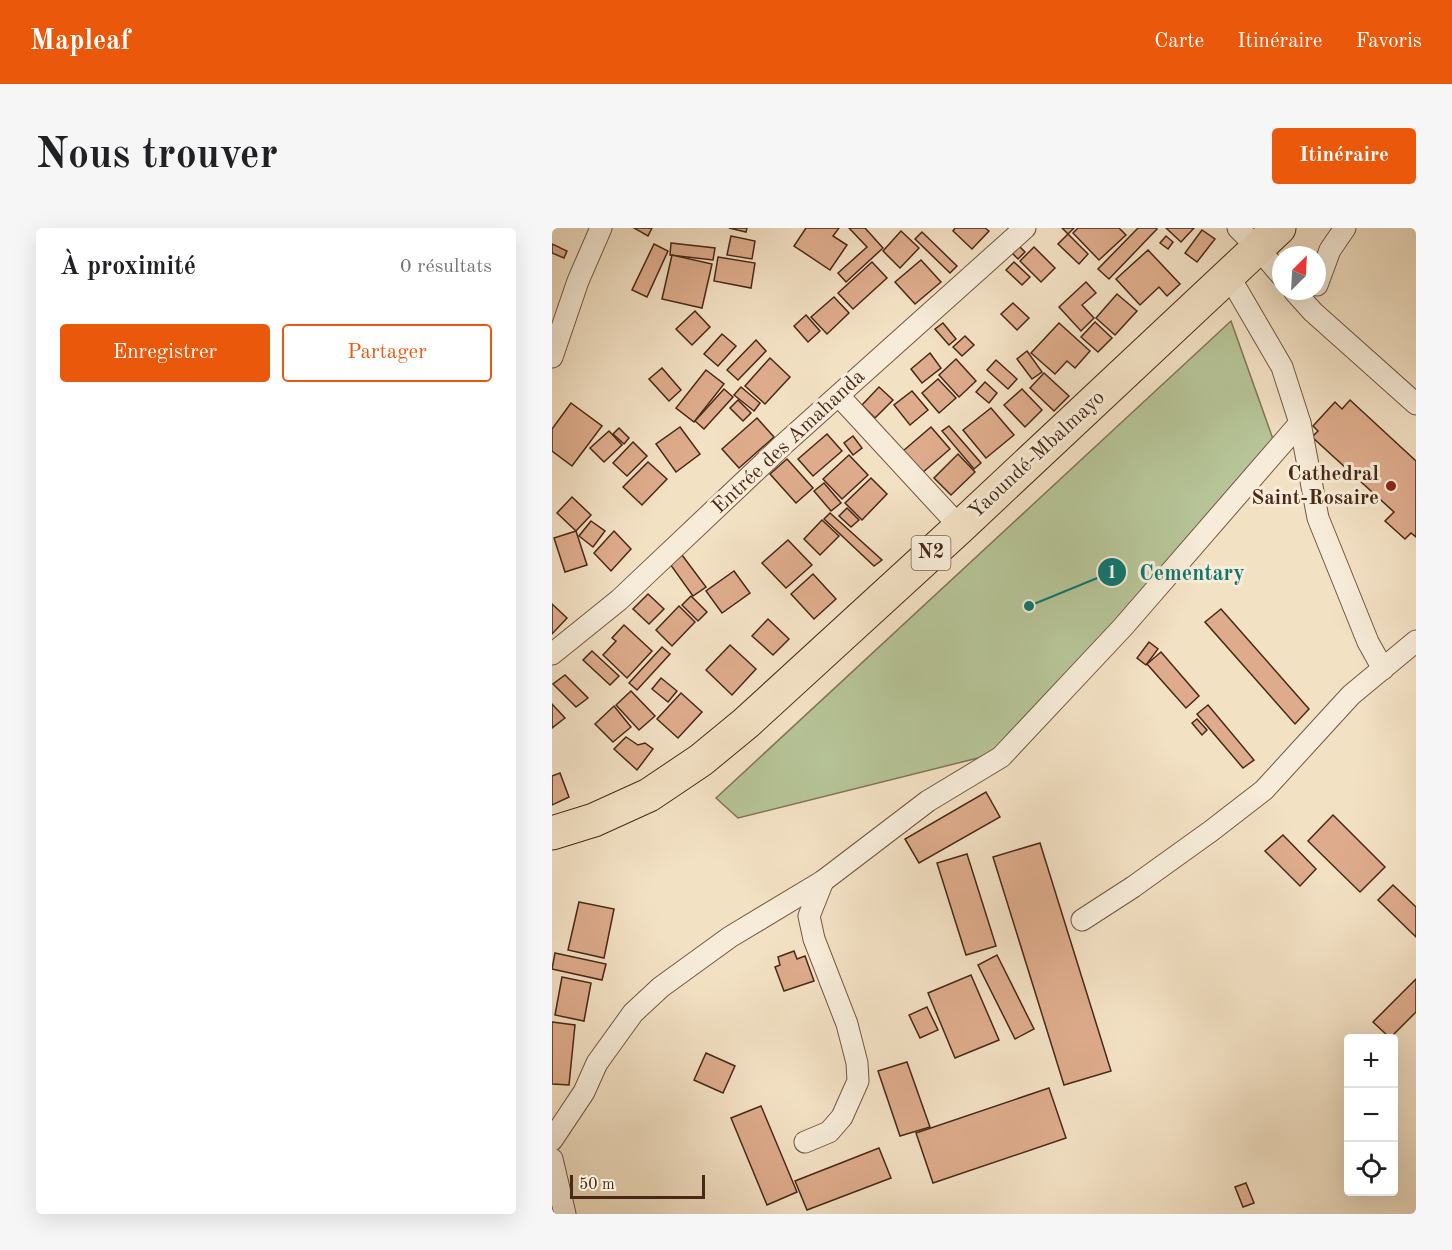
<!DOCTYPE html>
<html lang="fr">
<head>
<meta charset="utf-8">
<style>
	:root { --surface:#fff; --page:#f6f6f6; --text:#202124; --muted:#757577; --line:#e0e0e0; --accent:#ea580c }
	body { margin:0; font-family:"Old Standard TT",serif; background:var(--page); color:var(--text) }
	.controls { position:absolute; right:18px; bottom:18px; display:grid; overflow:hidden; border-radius:6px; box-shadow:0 6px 24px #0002 }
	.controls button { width:54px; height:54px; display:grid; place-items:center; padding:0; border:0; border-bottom:2px solid var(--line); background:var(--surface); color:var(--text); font:30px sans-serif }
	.compass { position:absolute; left:720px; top:18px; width:54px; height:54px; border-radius:50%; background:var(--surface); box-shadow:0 6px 24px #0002; rotate:24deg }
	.scale { position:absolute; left:18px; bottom:15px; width:135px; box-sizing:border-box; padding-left:6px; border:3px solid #492916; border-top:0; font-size:16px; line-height:21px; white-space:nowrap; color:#492916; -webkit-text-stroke:4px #f7ecd9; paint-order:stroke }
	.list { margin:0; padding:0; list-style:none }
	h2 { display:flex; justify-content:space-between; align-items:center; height:78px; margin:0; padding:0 24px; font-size:26px }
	h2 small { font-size:20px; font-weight:400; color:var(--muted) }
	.actions { display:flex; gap:12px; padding:18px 24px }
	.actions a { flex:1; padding:14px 0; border:2px solid var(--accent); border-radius:6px; text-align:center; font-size:21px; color:var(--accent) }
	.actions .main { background:var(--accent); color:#fff }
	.icon { flex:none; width:33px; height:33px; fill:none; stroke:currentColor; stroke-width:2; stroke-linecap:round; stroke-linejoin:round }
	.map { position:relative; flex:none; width:864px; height:986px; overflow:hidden; border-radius:6px }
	header { display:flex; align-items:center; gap:36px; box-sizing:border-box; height:84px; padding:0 30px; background:var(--accent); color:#fff }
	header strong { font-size:28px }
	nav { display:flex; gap:33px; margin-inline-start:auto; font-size:21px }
	.intro { display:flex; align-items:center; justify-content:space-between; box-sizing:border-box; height:144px; padding:0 36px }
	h1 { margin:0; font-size:42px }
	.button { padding:15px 27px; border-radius:6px; background:var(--accent); color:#fff; font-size:21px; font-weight:700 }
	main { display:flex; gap:36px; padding:0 36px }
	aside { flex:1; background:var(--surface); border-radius:6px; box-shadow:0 6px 24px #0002 }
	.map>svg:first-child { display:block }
</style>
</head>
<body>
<header>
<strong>Mapleaf</strong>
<nav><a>Carte</a><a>Itinéraire</a><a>Favoris</a></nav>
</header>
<div class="intro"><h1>Nous trouver</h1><a class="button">Itinéraire</a></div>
<main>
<aside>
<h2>À proximité<small>0 résultats</small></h2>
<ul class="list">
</ul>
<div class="actions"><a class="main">Enregistrer</a><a>Partager</a></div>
</aside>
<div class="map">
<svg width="864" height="986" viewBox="0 0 864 986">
	<rect width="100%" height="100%" fill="#f3e1c4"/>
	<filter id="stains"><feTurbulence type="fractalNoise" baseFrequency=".00333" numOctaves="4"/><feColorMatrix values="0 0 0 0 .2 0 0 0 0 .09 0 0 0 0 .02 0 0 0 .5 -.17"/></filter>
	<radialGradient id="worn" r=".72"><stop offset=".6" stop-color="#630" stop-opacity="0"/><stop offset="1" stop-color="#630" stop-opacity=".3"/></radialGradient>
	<path fill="#b6c497" stroke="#807656" stroke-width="1.5" d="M679 93 727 228 438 527 186 590 164 570Z"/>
	<g fill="#deac8c" stroke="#492916" stroke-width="1.5">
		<path d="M82 0H100L96 8Z"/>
		<path d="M177 0H195L194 4Z"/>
		<path d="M254 0H287L281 8 295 17 278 42 242 18Z"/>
		<path d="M297 0H313L331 20 294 54 286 45 315 19Z"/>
		<path d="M403 0H433L437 3 420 21 401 3Z"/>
		<path d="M510 0H522L516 6Z"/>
		<path d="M526 0H567L574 7 547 32 521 5Z"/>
		<path d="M586 0H604L605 1 557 51 546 41Z"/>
		<path d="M614 0H642L629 14Z"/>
		<path d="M650 2 663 11 645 34 633 25Z"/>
		<path d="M349 3 367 20 348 40 331 23Z"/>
		<path d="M370 4 405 38 398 45 363 11Z"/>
		<path d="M516 6 536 26 527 36 506 16Z"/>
		<path d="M179 8 203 13 200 31 175 27Z"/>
		<path d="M614 8 621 14 616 21 608 15Z"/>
		<path d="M463 14 473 24 466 31 456 21Z"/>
		<path d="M119 15 163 20 161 32 118 27Z"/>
		<path d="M0 16 15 23 12 30 0 25Z"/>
		<path d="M102 16 116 23 95 69 80 62Z"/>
		<path d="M482 19 503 40 489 54 468 33Z"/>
		<path d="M596 22 628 56 615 68 607 59 588 77 564 51Z"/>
		<path d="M120 27 160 36 150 80 110 71Z"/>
		<path d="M166 29 203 35 199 60 162 53Z"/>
		<path d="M369 32 389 54 363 76 343 54Z"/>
		<path d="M320 34 335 50 301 81 286 65Z"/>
		<path d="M462 34 478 49 470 57 454 42Z"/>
		<path d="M534 54 544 65 530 77 542 90 529 103 507 79Z"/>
		<path d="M565 66 585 83 563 107 544 90Z"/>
		<path d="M282 69 297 85 275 106 259 89Z"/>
		<path d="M461 75 477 90 465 102 449 86Z"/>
		<path d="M143 83 158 99 140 117 124 101Z"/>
		<path d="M254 87 268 103 256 114 242 98Z"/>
		<path d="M543 94 560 110 546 124 529 109Z"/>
		<path d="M391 95 404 111 397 117 383 101Z"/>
		<path d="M507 95 538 123 523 140 515 133 503 146 479 125Z"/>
		<path d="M170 106 184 118 166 138 152 126Z"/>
		<path d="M413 108 422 117 410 128 401 119Z"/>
		<path d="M204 112 214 123 186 152 175 142Z"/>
		<path d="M475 123 490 144 480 151 465 131Z"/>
		<path d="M378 125 389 140 370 155 359 141Z"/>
		<path d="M218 130 238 149 213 176 193 158Z"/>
		<path d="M404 131 424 153 407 169 387 147Z"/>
		<path d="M444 132 465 151 456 161 435 142Z"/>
		<path d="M110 140 129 162 117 173 97 151Z"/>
		<path d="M154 142 172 156 142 194 124 180Z"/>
		<path d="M492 145 517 168 502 183 478 160Z"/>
		<path d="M386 151 404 170 387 185 370 165Z"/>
		<path d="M433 154 445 165 437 175 424 164Z"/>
		<path d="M189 159 208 175 202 183 182 167Z"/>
		<path d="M327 159 341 172 323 190 310 177Z"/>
		<path d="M172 161 181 169 152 201 143 193Z"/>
		<path d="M470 161 490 182 473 199 452 177Z"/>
		<path d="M360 163 376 182 358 197 342 177Z"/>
		<path d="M186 172 199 185 191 193 178 180Z"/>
		<path d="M798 172 864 233V309L859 305 853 311 833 293 842 284 760 209 766 203 761 198 783 174 790 181Z"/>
		<path d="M19 175 50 198 20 238 0 223V201Z"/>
		<path d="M439 180 462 207 434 230 411 202Z"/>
		<path d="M205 190 222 209 187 240 170 221Z"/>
		<path d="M397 198 429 235 422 241 390 203Z"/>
		<path d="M128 199 148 226 124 244 104 216Z"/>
		<path d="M379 199 398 221 370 245 351 223Z"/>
		<path d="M67 200 77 210 72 216 61 206Z"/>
		<path d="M57 203 70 217 52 234 38 220Z"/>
		<path d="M275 206 290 223 261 248 246 231Z"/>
		<path d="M301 208 310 220 301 227 292 215Z"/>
		<path d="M81 214 95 228 75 248 61 235Z"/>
		<path d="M406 226 423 244 399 267 382 250Z"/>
		<path d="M297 227 316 247 290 271 271 251Z"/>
		<path d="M235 231 261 260 244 275 218 246Z"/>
		<path d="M96 234 115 251 90 277 71 259Z"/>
		<path d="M319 250 335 266 310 292 293 275Z"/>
		<path d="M272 255 289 275 279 283 262 263Z"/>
		<path d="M20 269 39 287 24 303 5 285Z"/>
		<path d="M295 280 307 292 299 299 287 288Z"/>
		<path d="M278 285 330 332 322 338 272 291Z"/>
		<path d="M270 292 287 308 268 327 252 311Z"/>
		<path d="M39 293 53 303 41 319 27 308Z"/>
		<path d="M24 303 35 337 13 344 2 310Z"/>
		<path d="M62 303 79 321 59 343 42 325Z"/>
		<path d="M236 312 260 337 234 360 210 335Z"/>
		<path d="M130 327 154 359 141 368 118 336Z"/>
		<path d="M182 343 198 365 170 385 154 363Z"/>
		<path d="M261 346 284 371 262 391 239 366Z"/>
		<path d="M96 366 112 381 97 396 81 381Z"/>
		<path d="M139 368 155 384 146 393 130 377Z"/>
		<path d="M0 376 15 390 0 406Z"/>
		<path d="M127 378 143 394 120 418 104 402Z"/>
		<path d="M669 381 757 481 743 496 653 394Z"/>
		<path d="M216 391 237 411 221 427 200 408Z"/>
		<path d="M72 397 100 423 75 450 51 427 64 413 60 410Z"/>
		<path d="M597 414 606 421 594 437 585 430Z"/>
		<path d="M178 417 204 441 180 467 154 442Z"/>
		<path d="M110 419 118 426 85 462 77 455Z"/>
		<path d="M40 423 67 448 58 457 31 432Z"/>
		<path d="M609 424 647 468 634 480 595 436Z"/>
		<path d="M13 447 36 470 24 479 1 456Z"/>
		<path d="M109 450 125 463 116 474 100 461Z"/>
		<path d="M79 463 103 488 87 502 64 477Z"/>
		<path d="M129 465 150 484 126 510 105 491Z"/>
		<path d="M0 476 13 490 0 500Z"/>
		<path d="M656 477 702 532 691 540 645 486Z"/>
		<path d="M62 478 79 499 61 514 43 496Z"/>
		<path d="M645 491 655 502 650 507 640 495Z"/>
		<path d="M74 509 86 517 93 515 101 521 85 542 62 521Z"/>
		<path d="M8 545 17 569 0 577V548Z"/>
		<path d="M434 564 448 589 367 635 353 611Z"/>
		<path d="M781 587 833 639 808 664 756 613Z"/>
		<path d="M731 607 764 641 748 658 713 623Z"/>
		<path d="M488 615 559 843 512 857 441 629Z"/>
		<path d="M415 626 444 718 414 727 385 635Z"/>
		<path d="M841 657 864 679V709L826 672Z"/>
		<path d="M27 674 62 681 52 730 16 722Z"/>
		<path d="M242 723 245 731 253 728 262 753 232 763 223 739 228 737 226 729Z"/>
		<path d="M3 725 54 736 50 752 0 741Z"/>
		<path d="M445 727 482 801 463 811 426 737Z"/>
		<path d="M419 747 447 812 403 830 376 765Z"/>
		<path d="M10 749 39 755 32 793 3 787Z"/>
		<path d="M864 751V784L838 810 821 794Z"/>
		<path d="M375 779 386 802 368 810 357 787Z"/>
		<path d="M0 794 23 797 17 857 0 856Z"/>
		<path d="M154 825 183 838 171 865 142 852Z"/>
		<path d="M355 834 378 899 348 908 326 843Z"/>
		<path d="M497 860 514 910 381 955 364 905Z"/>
		<path d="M209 878 245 964 215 977 179 890Z"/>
		<path d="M327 920 339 950 255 982 243 953Z"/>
		<path d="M694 955 702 975 691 979 683 959Z"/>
	</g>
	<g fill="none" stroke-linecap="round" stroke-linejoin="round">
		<defs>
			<g id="minor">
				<path d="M686 0 706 20 729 47"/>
				<path d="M677 48 730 139 748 195 766 290 816 414 831 441"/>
				<path d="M765 57 778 22 793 0"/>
				<path d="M742 63 761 84 864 176"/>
				<path d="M0 129 26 53 49 0"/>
				<path d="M287 168 408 299"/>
				<path d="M0 426 67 372 232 216 473 0"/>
				<path d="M530 692 581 659 659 603 712 562 799 467 864 413"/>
				<path d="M0 912 32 864 45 835 81 785 109 759 178 709 271 653 376 573 449 529 571 399 748 195"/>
				<path d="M253 914 277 904 290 889 306 853 305 835 295 796 262 711 257 688 271 653"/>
				<path d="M0 931 13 986"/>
			</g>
			<path id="trunk" d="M0 605 42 592 97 567 149 532 194 495 408 299 727 0"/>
		</defs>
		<use href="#minor" stroke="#745742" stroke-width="23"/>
		<use href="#trunk" stroke="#492916" stroke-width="35"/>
		<use href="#minor" stroke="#f7ecd9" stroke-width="21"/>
		<use href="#trunk" stroke="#f3e1c4" stroke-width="33"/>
	</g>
	<circle fill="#8f2418" stroke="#f7ecd9" stroke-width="2" cx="839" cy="258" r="6"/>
	<g text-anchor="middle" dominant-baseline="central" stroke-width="6" stroke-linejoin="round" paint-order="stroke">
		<rect fill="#f7ecd9" stroke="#7d6450" stroke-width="1.5" x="359.5" y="308" width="39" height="34" rx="4.5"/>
		<g font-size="20" font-weight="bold" fill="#492916">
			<text x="379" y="325">N2</text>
		</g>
		<g font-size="21" fill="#492916" stroke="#f7ecd9">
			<text transform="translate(237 214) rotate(-43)">Entrée des Amahanda</text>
			<text transform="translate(485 227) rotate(-43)">Yaoundé-Mbalmayo</text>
		</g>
		<g font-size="21" font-weight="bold" fill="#492916" stroke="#f7ecd9" text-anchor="end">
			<text x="827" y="246">Cathedral<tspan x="827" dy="24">Saint-Rosaire</tspan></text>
		</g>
	</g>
	<path fill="none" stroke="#0f766e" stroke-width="2" d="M477 378L560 344"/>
	<g fill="#0f766e" stroke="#f7ecd9" stroke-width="2">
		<circle cx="477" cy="378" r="6"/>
		<circle cx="560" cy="344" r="15"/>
	</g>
	<g font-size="18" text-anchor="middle" font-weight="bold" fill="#fff">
		<text x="560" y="350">1</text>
	</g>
	<g font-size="22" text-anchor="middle" font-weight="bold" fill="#0f766e" stroke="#f7ecd9" stroke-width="6" stroke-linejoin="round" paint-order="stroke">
		<text x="640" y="352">Cementary</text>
	</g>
	<rect width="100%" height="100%" filter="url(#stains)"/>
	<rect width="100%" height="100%" fill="url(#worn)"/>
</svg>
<div class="controls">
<button>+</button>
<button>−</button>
<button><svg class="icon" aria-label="locate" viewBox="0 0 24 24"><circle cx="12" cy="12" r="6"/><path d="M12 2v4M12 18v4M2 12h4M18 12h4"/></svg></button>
</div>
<svg class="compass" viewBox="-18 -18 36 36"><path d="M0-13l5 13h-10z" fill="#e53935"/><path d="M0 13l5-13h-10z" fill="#757577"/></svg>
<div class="scale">50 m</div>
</div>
</main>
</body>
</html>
